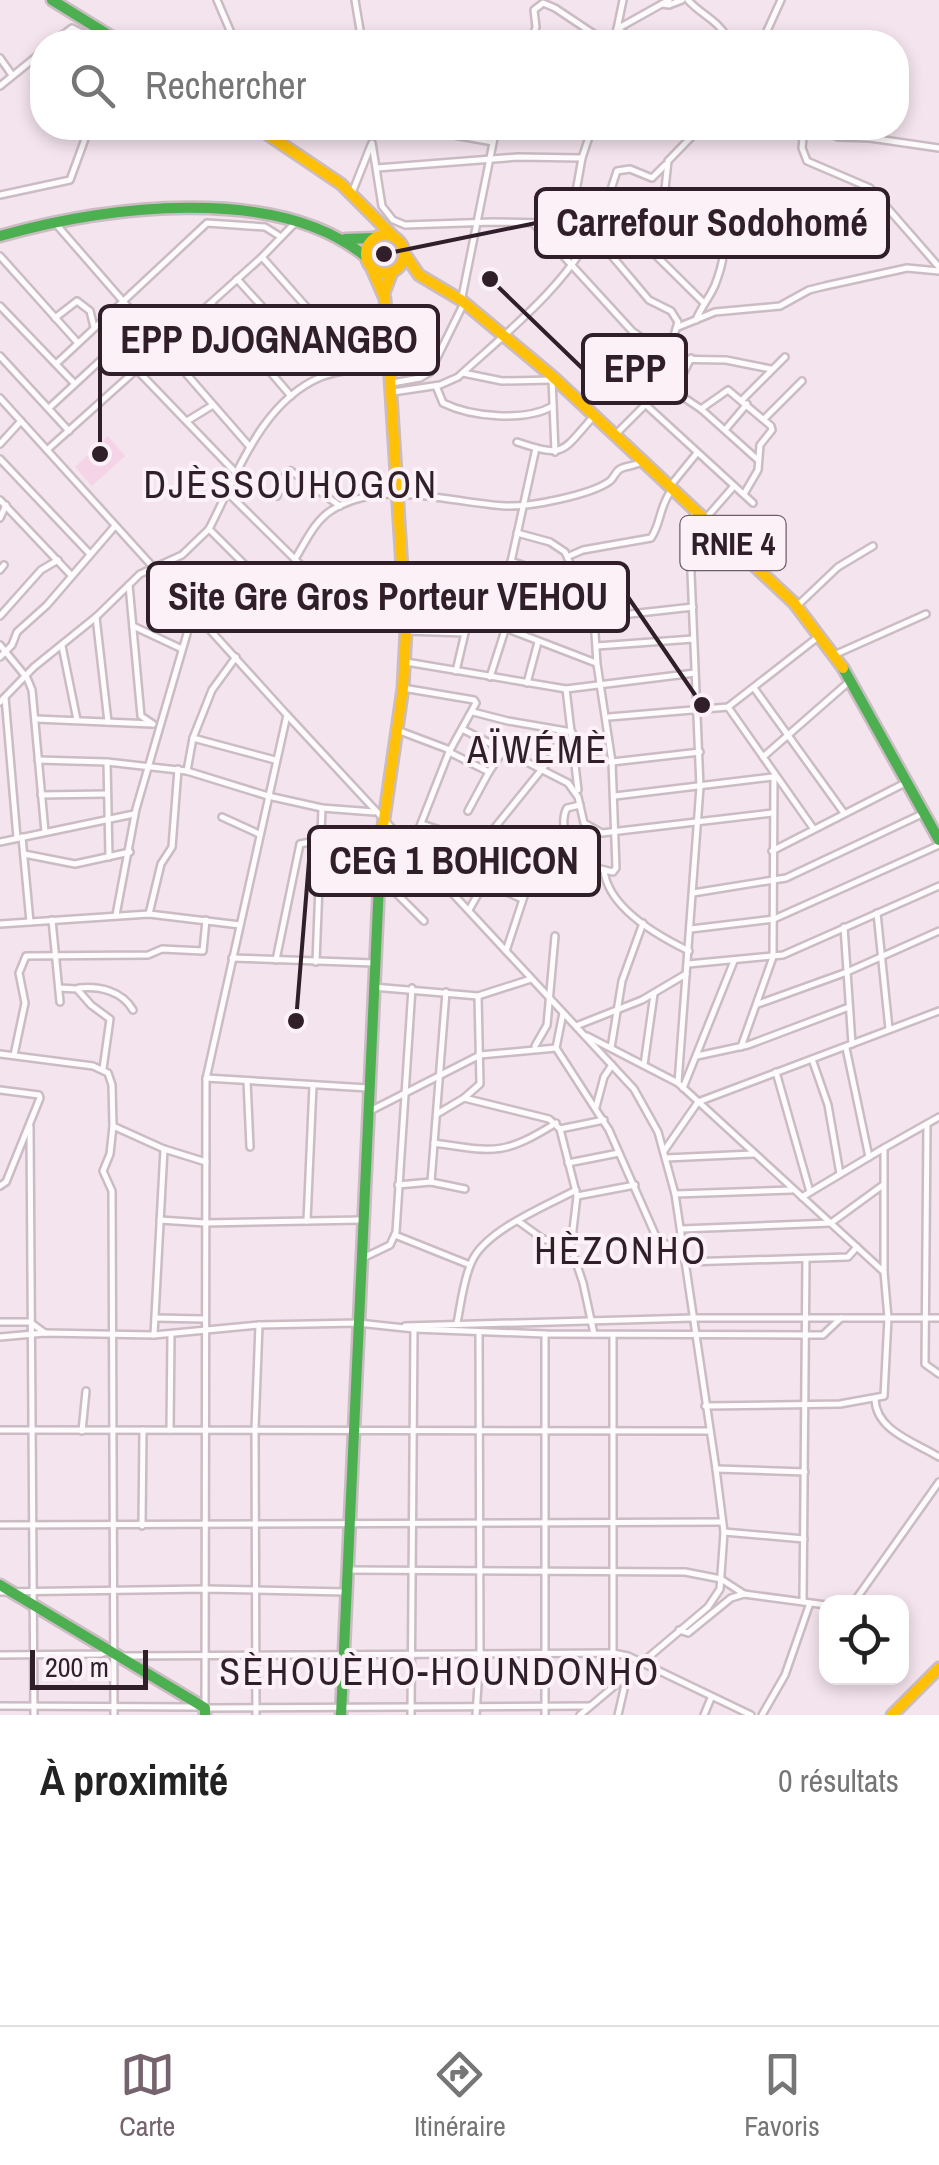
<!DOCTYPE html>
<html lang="fr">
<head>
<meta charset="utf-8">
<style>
	:root { --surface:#fff; --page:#f2f2f2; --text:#222; --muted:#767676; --line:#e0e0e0; --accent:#75646e }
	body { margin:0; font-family:"Archivo Narrow",sans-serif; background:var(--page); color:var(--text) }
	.controls { position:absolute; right:30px; bottom:30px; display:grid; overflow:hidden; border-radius:20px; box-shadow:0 5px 15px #0003 }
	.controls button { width:90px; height:90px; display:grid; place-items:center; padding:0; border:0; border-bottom:2px solid var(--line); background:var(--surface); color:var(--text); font:50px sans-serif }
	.scale { position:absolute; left:30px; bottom:25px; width:118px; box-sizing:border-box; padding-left:10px; border:5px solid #301f29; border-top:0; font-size:28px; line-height:35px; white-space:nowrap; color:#301f29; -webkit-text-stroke:8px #fbf1f7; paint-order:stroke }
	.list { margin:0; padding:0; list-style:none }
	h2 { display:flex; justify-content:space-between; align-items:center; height:130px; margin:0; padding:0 40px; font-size:42px }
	h2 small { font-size:32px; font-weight:400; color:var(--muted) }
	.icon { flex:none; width:55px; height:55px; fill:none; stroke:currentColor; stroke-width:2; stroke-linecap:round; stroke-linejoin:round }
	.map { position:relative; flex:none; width:939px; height:1715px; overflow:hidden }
	.search { position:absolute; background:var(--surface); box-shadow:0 5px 15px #0003; left:30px; right:30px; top:30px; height:110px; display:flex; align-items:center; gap:25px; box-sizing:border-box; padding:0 35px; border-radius:40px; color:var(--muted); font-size:38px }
	.sheet { height:310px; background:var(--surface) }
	nav { display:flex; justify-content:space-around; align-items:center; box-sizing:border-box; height:140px; border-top:2px solid var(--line); background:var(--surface); font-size:28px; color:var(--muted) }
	nav a { display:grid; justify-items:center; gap:5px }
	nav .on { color:var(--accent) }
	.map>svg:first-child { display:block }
</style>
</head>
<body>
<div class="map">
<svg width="939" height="1715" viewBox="0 0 939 1715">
	<rect width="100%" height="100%" fill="#f4e4ed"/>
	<g fill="#f6d4e8">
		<circle cx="384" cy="254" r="16"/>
		<path d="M108 436 125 456 92 486 75 467Z"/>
	</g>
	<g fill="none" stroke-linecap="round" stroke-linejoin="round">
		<defs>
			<g id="street">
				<path d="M217 0 235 42"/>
				<path d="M355 0 362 42"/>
				<path d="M623 0 617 29 640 42"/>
				<path d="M688 0C701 15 722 22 729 42"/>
				<path d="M662 4 669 5 682 0"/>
				<path d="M53 42 72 28 88 36 96 30"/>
				<path d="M531 42 536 27 534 10 543 3 555 8 606 42"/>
				<path d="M612 42 617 29 669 0"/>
				<path d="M762 42 781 0"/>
				<path d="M0 58 12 75"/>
				<path d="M0 86 42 52"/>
				<path d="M498 128H519"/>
				<path d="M804 128 802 148 807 161 870 188 939 267"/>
				<path d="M805 129 823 130 838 137 870 138 939 148"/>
				<path d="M374 134 443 133 493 142"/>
				<path d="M372 143 382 206 393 220 405 225 493 222 596 224 619 219 704 303"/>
				<path d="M377 168 518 157 582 158"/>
				<path d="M665 189C711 216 739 223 715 285 710 297 701 307 696 320"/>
				<path d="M352 193 371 145"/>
				<path d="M0 195 70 180 89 128"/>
				<path d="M55 223 250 447"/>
				<path d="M600 223 617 171 630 169 652 178 665 165"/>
				<path d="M585 224 649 300 671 311 678 322 673 339 653 371 658 392 616 434"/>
				<path d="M535 225 632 331 664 353"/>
				<path d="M570 225 582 158 592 128"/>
				<path d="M633 229 665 189 668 161 700 128"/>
				<path d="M0 256 78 343"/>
				<path d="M262 257 348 354 353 371"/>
				<path d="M237 279 324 375"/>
				<path d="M462 297 496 128"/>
				<path d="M211 303 291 396"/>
				<path d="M0 306 74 383"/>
				<path d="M55 318 77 301 90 311 94 327"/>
				<path d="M678 327 715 312 780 306 809 290 825 286 907 268 939 271"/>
				<path d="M0 356 69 431"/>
				<path d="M662 359 726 360 771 369"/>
				<path d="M56 364 207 223 265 227 281 237"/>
				<path d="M137 370 237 474"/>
				<path d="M463 373 502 381 553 380"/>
				<path d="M552 379 555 452"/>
				<path d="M392 383 420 378 430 372 464 303"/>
				<path d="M668 385 683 374 691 358"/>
				<path d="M436 386 443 403C471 417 525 422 553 406"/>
				<path d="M658 389 668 387 701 409 758 460"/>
				<path d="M393 392 440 385 458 377C505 334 571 282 596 224"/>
				<path d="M0 398 287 715 206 1079 205 1708 590 1706"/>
				<path d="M742 400 785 357"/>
				<path d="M646 405 753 503"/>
				<path d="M49 408 140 324"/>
				<path d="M701 409 728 390 771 426 772 430 760 445 758 470 744 494"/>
				<path d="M764 419 802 381"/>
				<path d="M187 421 213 405"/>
				<path d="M725 430 747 404"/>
				<path d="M517 442C565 458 561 453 593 417"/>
				<path d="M0 444 21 421"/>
				<path d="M47 450 262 257 294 224"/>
				<path d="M0 459 90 554"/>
				<path d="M671 485 697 453"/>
				<path d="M228 493 326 590"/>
				<path d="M277 496 282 479 291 471 340 506"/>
				<path d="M0 500 71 575"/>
				<path d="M707 517 734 486"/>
				<path d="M0 518 6 505"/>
				<path d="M209 529 279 599"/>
				<path d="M517 533 550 542 565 552 594 618 597 664 612 762 616 868 613 872 560 859"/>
				<path d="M569 556 583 550 651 538C661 524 659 507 671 491"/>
				<path d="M295 559C305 543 315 520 332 510 382 478 451 503 506 506 530 507 591 495 610 481 614 478 615 472 620 469 627 465 633 467 641 462"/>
				<path d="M511 561 579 585"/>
				<path d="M0 570 4 565"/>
				<path d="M129 585 141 716 153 724"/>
				<path d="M513 595 594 618 693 607"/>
				<path d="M797 606 838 567 873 546"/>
				<path d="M0 616 41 570 58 560"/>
				<path d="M96 617 108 722"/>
				<path d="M133 626 182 649"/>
				<path d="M505 628 596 663"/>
				<path d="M406 631 465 633 456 671"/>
				<path d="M0 645 27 678 32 690 45 832"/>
				<path d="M62 646 77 720"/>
				<path d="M597 646 693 639"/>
				<path d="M834 655 926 614"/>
				<path d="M0 657 12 645 17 632 47 605 115 526"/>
				<path d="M406 662 566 689 695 673"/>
				<path d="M490 677 514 602 507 580 536 448"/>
				<path d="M527 683 538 642"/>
				<path d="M403 688 474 700 476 703 449 752 411 849"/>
				<path d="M754 688 844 813"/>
				<path d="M566 689 578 790"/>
				<path d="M5 697 17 838"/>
				<path d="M0 702 34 667 96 617 140 574 182 555 209 529C237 475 261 402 321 377 341 369 368 368 390 365"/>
				<path d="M728 707 813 828"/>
				<path d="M473 712 508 721 572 732"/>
				<path d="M287 715 634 1089 658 1132 675 1194 716 1469 724 1532 720 1589 708 1607 580 1715"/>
				<path d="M609 717 728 707 818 637"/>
				<path d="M36 719 152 724"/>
				<path d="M462 729 568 783 578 797 584 823 602 833 772 813"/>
				<path d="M397 730 450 750"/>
				<path d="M193 738 212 690 236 657"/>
				<path d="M449 752 489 772 503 751"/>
				<path d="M763 757 851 680"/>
				<path d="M576 758 612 762 700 752"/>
				<path d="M38 760 107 762 187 771 268 796 322 808 374 812"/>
				<path d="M107 762 109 857"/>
				<path d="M187 771 193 738 275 760"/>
				<path d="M41 795 107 794"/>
				<path d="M615 796 773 777"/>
				<path d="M468 811 489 772"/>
				<path d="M222 817 259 834"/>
				<path d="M422 824C454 835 509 851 531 875"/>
				<path d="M22 837 30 922"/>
				<path d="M0 842 134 814"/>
				<path d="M480 846 555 753 560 731"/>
				<path d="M772 851 907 782"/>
				<path d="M24 854 75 864 130 852"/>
				<path d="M604 870C608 908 658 936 689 951"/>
				<path d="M380 877 424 921"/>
				<path d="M318 881 377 891"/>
				<path d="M693 893 786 878 924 813"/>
				<path d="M469 910 483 885 487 883 522 899"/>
				<path d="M877 913 889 1029"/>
				<path d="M149 914 161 864 172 847 178 769"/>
				<path d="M116 915 136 809 193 613"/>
				<path d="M52 920 60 1002"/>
				<path d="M0 924 149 914 240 925"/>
				<path d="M844 927 852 1044"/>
				<path d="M691 929 774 919 939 845"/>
				<path d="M506 951 531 875 564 856C569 840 559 822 567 808L580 805"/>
				<path d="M232 958 374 963"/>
				<path d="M276 960 300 844 320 840"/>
				<path d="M316 962 322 808"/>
				<path d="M688 964 783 955 939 886"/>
				<path d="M373 987 478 996 531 979"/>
				<path d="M59 988 77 989 91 1005 110 1019 103 1069"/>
				<path d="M79 988C100 986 122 991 133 1010"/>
				<path d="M758 1004 847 972 939 931"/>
				<path d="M563 1013 556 1048 609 1130 658 1241 683 1250"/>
				<path d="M576 1026 642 1000 686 974"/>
				<path d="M587 1036 678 1083 884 1272"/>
				<path d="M535 1046 547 1025 555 936"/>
				<path d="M741 1047 773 957 774 777"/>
				<path d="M611 1048 622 981 643 923"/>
				<path d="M846 1048 869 1157"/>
				<path d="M0 1054 93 1066 108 1073 112 1085 113 1126 110 1154 103 1171 112 1191 114 1715"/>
				<path d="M14 1055 25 1003 19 973 26 956 148 955 162 949 203 951 206 920"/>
				<path d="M697 1056 748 1045 849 1007"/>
				<path d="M812 1059 828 1105 840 1174"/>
				<path d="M644 1065 654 994"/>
				<path d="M776 1072 810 1192"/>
				<path d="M206 1078 368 1088"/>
				<path d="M247 1081 250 1147"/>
				<path d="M678 1083 700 787 691 573 694 509"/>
				<path d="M683 1088 734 961"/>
				<path d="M0 1090 39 1095 40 1098 6 1182 0 1186"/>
				<path d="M464 1098 549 1119 560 1129 577 1196 571 1247 583 1283 594 1334"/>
				<path d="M596 1107 604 1077 612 1065"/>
				<path d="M368 1112 480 1055 556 1048"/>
				<path d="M437 1114 464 1098 480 1084 478 996"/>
				<path d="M927 1124 925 1364 939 1374"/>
				<path d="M30 1126 34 1715"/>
				<path d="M113 1126 164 1149 206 1162"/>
				<path d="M560 1129 604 1120"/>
				<path d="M434 1143C494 1152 503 1156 556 1123"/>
				<path d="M664 1151 698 1102 939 1011"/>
				<path d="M666 1158 753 1154"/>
				<path d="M568 1163 619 1153"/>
				<path d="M431 1182 446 992"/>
				<path d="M398 1185 431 1182 465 1189"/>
				<path d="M675 1194 792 1190"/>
				<path d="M577 1196 635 1185"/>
				<path d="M802 1197 884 1148"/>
				<path d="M160 1220 205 1223 362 1220"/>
				<path d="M307 1221 313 1085"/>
				<path d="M518 1221 543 1239 571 1247"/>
				<path d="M681 1229 831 1223 883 1185"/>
				<path d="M395 1235 470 1265"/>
				<path d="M363 1258 390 1245 396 1232 412 988"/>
				<path d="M686 1262 848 1257 857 1247"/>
				<path d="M155 1318 204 1319"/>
				<path d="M0 1322H30L45 1333"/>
				<path d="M457 1323C461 1304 463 1280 472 1261 486 1230 546 1206 576 1190"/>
				<path d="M405 1326 693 1318H939"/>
				<path d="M154 1335 164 1149"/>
				<path d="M613 1336V1653"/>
				<path d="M0 1337 45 1333 154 1335 259 1325 358 1323 414 1329 545 1334 805 1335H823L841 1318"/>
				<path d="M875 1399C876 1431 915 1442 939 1457"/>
				<path d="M705 1406 840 1404 884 1396 888 1318 884 1272V1148L939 1117"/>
				<path d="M0 1430 709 1431"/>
				<path d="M170 1430 171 1334"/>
				<path d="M82 1431 86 1391"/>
				<path d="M716 1469 805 1472"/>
				<path d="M0 1525 722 1522"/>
				<path d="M142 1526 143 1430"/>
				<path d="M724 1532 804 1539"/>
				<path d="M348 1570 685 1572 721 1579 744 1594"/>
				<path d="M0 1592 206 1589 346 1592"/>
				<path d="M803 1602 806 1259"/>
				<path d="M854 1602 939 1482"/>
				<path d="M679 1630 688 1633 731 1598 744 1594 826 1605"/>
				<path d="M0 1655 101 1654 109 1651"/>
				<path d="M121 1656 613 1653 628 1656 751 1715"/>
				<path d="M0 1706 197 1707"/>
				<path d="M256 1715 255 1429 259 1325"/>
				<path d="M411 1715 414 1328"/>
				<path d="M476 1715 480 1654 479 1333"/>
				<path d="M545 1715V1334"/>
				<path d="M618 1715 627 1676"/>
				<path d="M704 1715 711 1698"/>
				<path d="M762 1715 785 1675 810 1603"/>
			</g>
			<g id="fast">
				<path d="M52 0 120 42"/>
				<path d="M0 236C103 207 275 183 365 256"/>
				<path d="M345 239 373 238"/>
				<path d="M843 668 939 840"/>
				<path d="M0 1585 205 1708V1715"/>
				<path d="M341 1715 381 840"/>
			</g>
			<g id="slow">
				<path d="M258 128 341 184 393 236"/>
				<circle cx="385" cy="254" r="19"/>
				<path d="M404 253 419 275 461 300 552 376 794 603 843 668"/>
				<path d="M372 269 385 299 406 631 403 688 381 840"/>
				<path d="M384 293 392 272"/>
				<path d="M892 1715 939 1668"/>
			</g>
		</defs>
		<use href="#street" stroke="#cbbcc4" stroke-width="10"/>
		<use href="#fast" stroke="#cbbcc4" stroke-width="15"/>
		<use href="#slow" stroke="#cbbcc4" stroke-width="15"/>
		<use href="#street" stroke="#fdfbfc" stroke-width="5"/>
		<use href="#fast" stroke="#4caf50" stroke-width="10"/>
		<use href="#slow" stroke="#ffc107" stroke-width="10"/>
	</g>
	<g text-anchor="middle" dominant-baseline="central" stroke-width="8" stroke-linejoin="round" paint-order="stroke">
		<rect fill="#fbf1f7" stroke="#6d5e67" stroke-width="2.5" x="680.5" y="516" width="105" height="54" rx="8"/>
		<g font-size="32" font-weight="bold" fill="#301f29">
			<text x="733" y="543">RNIE 4</text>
		</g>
		<g font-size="38" letter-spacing="2.5" fill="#301f29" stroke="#fbf1f7">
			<text x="291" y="484">DJÈSSOUHOGON</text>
			<text x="538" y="749">AÏWÉMÈ</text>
			<text x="621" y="1250">HÈZONHO</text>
			<text x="440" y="1671">SÈHOUÈHO-HOUNDONHO</text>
		</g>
	</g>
	<path fill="none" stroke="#301f29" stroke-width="4" d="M384 254L536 223M100 454L100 340M490 279L583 369M702 705L628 597M296 1021L309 861"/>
	<g fill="#301f29" stroke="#fbf1f7" stroke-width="4">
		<circle cx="384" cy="254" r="10"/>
		<circle cx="100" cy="454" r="10"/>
		<circle cx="490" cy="279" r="10"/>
		<circle cx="702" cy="705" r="10"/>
		<circle cx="296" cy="1021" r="10"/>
	</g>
	<g fill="#fbf1f7" stroke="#301f29" stroke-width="4">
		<rect x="536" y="189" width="352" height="68" rx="10"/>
		<rect x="100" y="306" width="338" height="68" rx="10"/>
		<rect x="583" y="335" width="103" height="68" rx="10"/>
		<rect x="148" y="563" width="480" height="68" rx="10"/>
		<rect x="309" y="827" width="290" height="68" rx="10"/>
	</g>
	<g font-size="38" text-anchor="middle" font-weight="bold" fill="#301f29">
		<text x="712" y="236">Carrefour Sodohomé</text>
		<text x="269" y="353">EPP DJOGNANGBO</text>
		<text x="635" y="382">EPP</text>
		<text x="388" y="610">Site Gre Gros Porteur VEHOU</text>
		<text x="454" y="874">CEG 1 BOHICON</text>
	</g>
</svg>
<div class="controls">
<button><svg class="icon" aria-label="locate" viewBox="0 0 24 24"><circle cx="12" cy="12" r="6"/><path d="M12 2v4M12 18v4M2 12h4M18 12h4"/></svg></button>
</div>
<div class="scale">200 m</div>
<div class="search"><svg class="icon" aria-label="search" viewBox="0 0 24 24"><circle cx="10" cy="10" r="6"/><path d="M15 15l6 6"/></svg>Rechercher</div>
</div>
<section class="sheet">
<h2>À proximité<small>0 résultats</small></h2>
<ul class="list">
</ul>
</section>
<nav>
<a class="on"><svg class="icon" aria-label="map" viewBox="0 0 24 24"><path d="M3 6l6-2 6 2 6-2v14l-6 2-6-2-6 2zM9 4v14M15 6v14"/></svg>Carte</a>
<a><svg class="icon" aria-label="directions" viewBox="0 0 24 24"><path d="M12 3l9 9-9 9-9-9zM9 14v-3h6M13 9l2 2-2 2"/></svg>Itinéraire</a>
<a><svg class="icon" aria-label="saved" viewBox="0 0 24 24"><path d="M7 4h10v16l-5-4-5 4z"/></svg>Favoris</a>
</nav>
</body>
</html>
